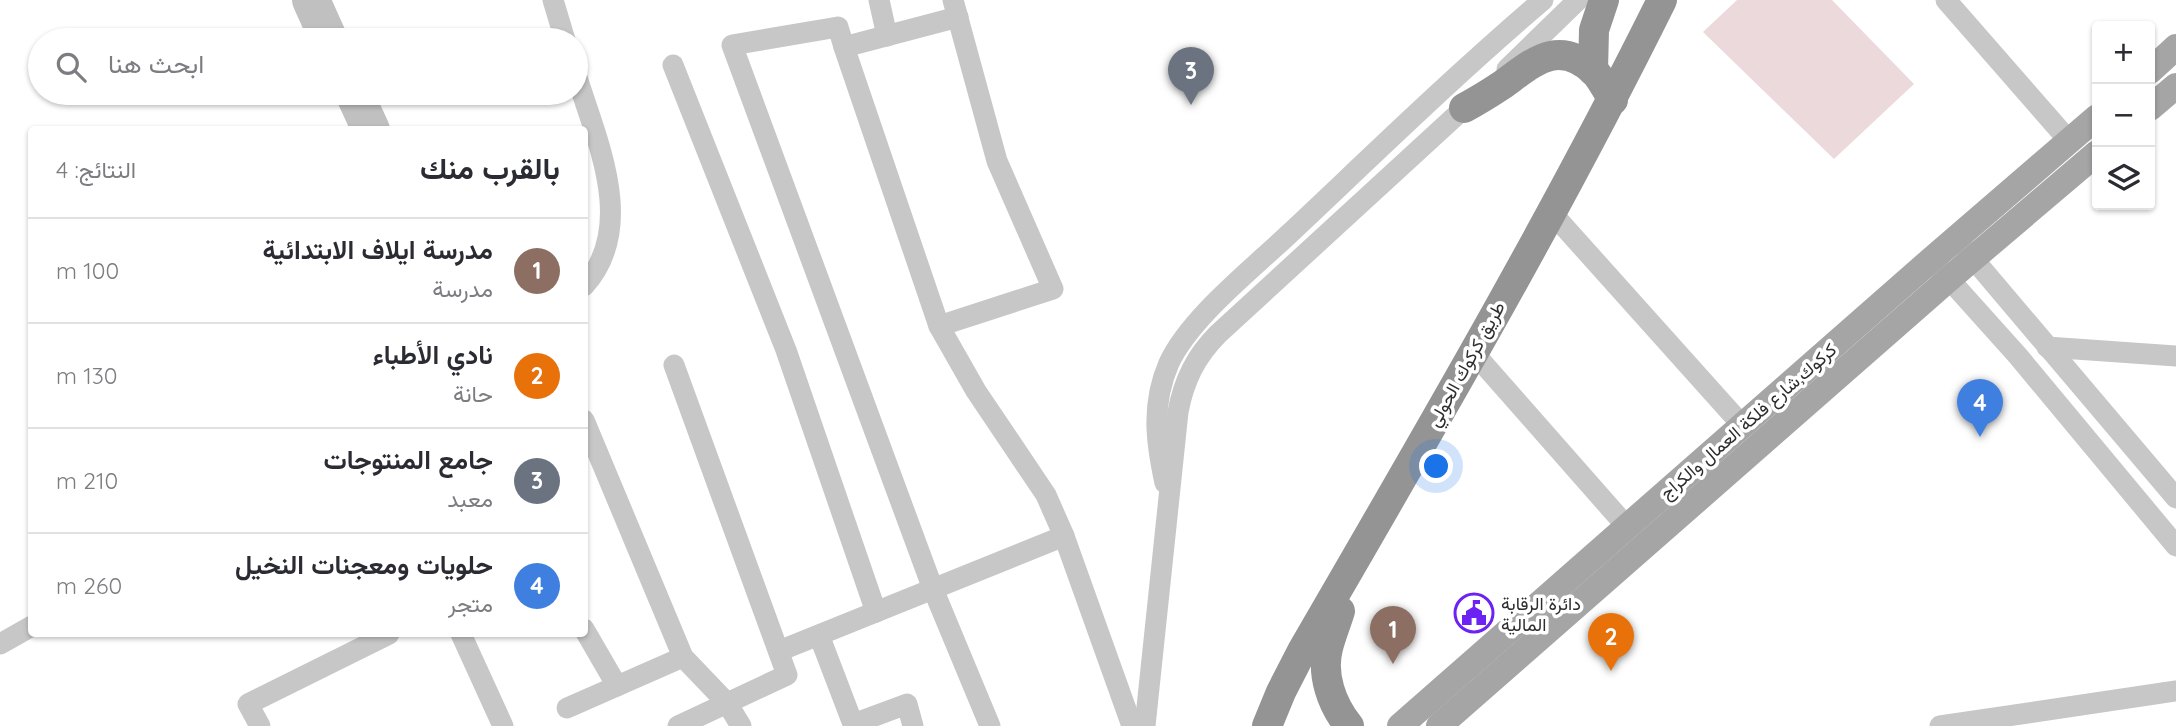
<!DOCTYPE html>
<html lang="ar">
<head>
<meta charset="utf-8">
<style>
	:root { --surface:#fff; --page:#f2f2f3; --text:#2b2b33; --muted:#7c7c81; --line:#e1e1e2; --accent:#db2777 }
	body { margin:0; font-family:Quicksand,Vazirmatn,sans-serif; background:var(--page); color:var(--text); direction:rtl }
	.controls { position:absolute; right:21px; top:21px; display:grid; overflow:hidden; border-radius:7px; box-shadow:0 2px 5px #0004 }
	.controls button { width:63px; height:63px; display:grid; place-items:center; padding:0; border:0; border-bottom:2px solid var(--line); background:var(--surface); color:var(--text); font:35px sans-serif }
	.you { position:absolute; left:1437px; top:467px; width:24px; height:24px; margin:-18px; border:5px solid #fff; border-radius:50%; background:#1a73e8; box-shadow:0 0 0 10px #1a73e833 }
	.badge { display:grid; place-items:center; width:46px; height:46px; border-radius:50%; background:var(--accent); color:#fff; font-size:23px; font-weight:700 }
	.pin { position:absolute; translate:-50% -58px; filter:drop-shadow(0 2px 4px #0008) }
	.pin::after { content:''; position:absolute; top:37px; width:24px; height:21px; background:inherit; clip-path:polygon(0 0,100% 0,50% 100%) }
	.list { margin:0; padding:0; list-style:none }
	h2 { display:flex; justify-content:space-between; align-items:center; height:91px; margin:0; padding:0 28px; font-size:30px }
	h2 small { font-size:23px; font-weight:400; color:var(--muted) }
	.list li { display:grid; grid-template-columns:46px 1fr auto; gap:21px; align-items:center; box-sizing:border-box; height:105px; padding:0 28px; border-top:2px solid var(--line) }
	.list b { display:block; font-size:26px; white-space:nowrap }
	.list p { margin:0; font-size:23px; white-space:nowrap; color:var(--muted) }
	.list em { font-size:23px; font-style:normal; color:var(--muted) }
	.icon { flex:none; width:38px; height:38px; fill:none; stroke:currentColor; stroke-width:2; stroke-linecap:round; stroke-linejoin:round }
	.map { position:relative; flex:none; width:2176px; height:726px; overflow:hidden; direction:ltr }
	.search { position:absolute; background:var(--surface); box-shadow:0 2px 5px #0004; left:28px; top:28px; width:560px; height:77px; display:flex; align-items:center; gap:18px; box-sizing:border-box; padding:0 24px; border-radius:38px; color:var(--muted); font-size:26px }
	.panel { position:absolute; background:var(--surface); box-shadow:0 2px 5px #0004; left:28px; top:126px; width:560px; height:511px; border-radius:7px; direction:rtl }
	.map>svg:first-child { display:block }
</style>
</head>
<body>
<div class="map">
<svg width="2176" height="726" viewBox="0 0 2176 726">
	<rect width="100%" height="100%" fill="#fff"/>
	<path fill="#ecd9dc" d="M1737 0H1832L1914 84 1834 159 1703 32Z"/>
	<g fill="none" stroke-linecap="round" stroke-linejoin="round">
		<g stroke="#c0c0c0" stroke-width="38">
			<path d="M311 0 329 40"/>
			<path d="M354 93 371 130"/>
		</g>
		<g stroke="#c7c7c7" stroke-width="21">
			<path d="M553 0 565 40"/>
			<path d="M879 0 887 36"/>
			<path d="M1946 0 2070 142"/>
			<path d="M958 17 844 47 939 326 976 391 1046 495 1064 536 1132 726"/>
			<path d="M844 47 838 27 732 45 933 589 990 726"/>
			<path d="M673 65 786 350 876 612"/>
			<path d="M1507 69 1578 0"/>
			<path d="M576 74C596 140 638 226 584 286"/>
			<path d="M1551 212 1742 425"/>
			<path d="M1965 249 2176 498"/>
			<path d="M1939 268 2018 356 2176 546"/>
			<path d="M939 326 1053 289 997 161 953 0"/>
			<path d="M2047 347 2176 356"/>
			<path d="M1473 352 1628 528"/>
			<path d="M674 365 787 675 678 726"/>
			<path d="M584 420 683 657 727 703 741 726"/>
			<path d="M1165 483C1156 442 1151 404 1169 363 1190 318 1251 270 1288 235 1372 156 1455 75 1543 0"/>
			<path d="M584 629 617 686"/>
			<path d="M461 634 503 726"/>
			<path d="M819 635 853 724 907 704 913 726"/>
			<path d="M0 644 32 626"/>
			<path d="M779 651 1064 536"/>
			<path d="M567 708 683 657"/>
			<path d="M260 726 248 704 389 634"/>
			<path d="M1145 726 1178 412C1184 380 1196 356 1218 334L1473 100"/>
			<path d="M1940 726 2176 691"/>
		</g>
		<g stroke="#a5a5a5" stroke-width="26">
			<path d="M2150 71 2176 47"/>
			<path d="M2150 108 2176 86"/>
			<path d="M1400 726 1931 260 2097 117"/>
			<path d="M1439 726 1950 278 2097 153"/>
		</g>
		<g stroke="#949494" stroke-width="30">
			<path d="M1593 71 1594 30 1604 0"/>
			<path d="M1464 108C1477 101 1490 93 1502 85 1533 63 1558 37 1595 72 1602 80 1607 91 1613 100"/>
			<path d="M1340 611C1336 624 1331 636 1328 648 1321 675 1332 705 1349 726"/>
			<path d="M1267 726 1281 692 1302 651C1426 437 1552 222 1662 0"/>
		</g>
	</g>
	<defs>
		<symbol id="civic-ring" viewBox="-11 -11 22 22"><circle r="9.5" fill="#fff" stroke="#6c22f2" stroke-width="1.5"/><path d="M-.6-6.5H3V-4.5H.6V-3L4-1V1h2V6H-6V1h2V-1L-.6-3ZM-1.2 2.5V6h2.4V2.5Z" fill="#6c22f2"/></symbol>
	</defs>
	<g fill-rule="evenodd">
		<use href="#civic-ring" x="1452" y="591" width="44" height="44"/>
	</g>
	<g text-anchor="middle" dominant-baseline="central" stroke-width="7" stroke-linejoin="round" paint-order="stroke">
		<g font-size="18" fill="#2d2d2d" stroke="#fff">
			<text transform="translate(1466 364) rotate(-61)">طريق كركوك الحولي</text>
			<text transform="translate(1748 421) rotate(-41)">كركوك,شارع فلكة العمال والكراج</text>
		</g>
		<g font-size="18" fill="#2d2d2d" stroke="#fff" text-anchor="start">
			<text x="1501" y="603">دائرة الرقابة<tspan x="1501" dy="21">المالية</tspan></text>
		</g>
	</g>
</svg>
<div class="controls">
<button>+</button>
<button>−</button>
<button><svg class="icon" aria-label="layers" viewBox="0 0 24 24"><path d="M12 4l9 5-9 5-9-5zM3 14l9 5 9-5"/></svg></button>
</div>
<div class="you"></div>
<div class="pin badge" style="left:1393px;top:664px;background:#8d6e63">1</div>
<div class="pin badge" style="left:1611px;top:671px;background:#e8710a">2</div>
<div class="pin badge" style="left:1191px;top:105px;background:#6b7280">3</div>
<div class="pin badge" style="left:1980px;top:437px;background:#3f7fe0">4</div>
<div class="search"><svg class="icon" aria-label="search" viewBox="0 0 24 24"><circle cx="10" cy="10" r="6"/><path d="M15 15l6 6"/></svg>ابحث هنا</div>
<section class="panel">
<h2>بالقرب منك<small>النتائج: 4</small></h2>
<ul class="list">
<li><span class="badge" style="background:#8d6e63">1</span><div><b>مدرسة ايلاف الابتدائية</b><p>مدرسة</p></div><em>100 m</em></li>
<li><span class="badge" style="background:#e8710a">2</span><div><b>نادي الأطباء</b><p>حانة</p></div><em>130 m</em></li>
<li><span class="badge" style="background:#6b7280">3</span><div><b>جامع المنتوجات</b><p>معبد</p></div><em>210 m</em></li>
<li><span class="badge" style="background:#3f7fe0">4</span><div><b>حلويات ومعجنات النخيل</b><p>متجر</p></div><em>260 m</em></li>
</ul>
</section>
</div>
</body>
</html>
